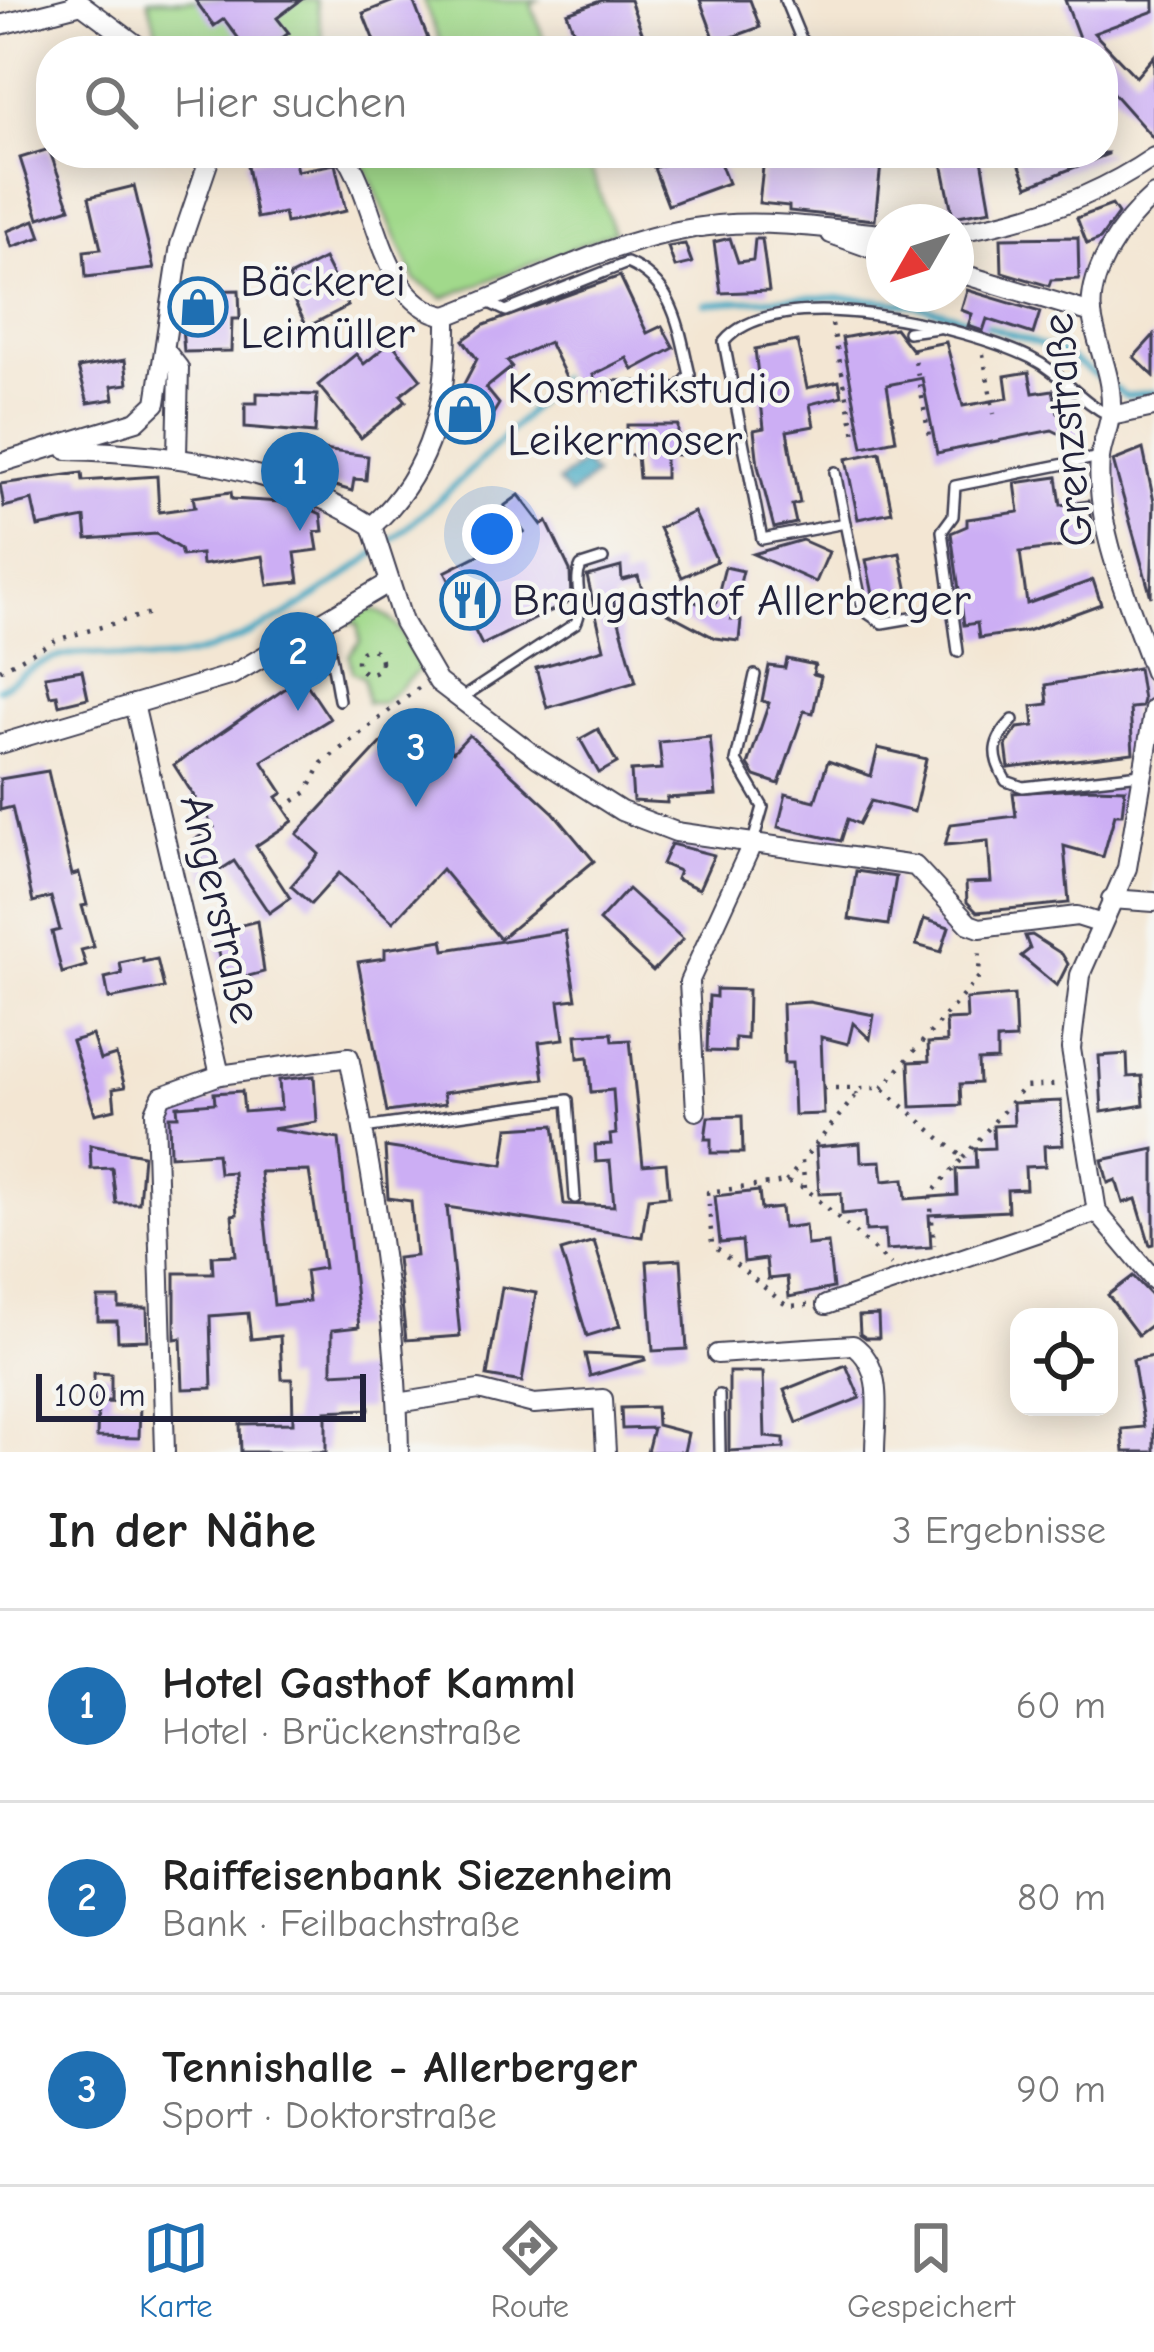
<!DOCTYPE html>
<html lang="de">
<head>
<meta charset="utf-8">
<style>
	:root { --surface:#fff; --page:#f2f2f2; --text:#222; --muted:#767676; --line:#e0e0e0; --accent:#1f6fb2 }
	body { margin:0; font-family:"Comic Neue",sans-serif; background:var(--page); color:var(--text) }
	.controls { position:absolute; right:36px; bottom:36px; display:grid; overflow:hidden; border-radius:24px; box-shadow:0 6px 30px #0003 }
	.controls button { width:108px; height:108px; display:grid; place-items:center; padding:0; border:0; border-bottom:3px solid var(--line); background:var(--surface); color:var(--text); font:60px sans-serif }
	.compass { position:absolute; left:866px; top:204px; width:108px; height:108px; border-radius:50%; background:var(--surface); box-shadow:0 6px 30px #0003; rotate:231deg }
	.scale { position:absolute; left:36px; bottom:30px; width:330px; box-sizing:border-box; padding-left:12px; border:6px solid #22223b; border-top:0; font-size:33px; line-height:42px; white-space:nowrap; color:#22223b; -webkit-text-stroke:9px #f6f6f2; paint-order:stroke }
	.you { position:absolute; left:492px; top:534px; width:42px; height:42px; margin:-30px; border:9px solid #fff; border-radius:50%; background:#1a73e8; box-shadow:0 0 0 18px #1a73e833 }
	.badge { display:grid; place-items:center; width:78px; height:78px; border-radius:50%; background:var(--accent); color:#fff; font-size:39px; font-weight:700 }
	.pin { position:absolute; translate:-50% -99px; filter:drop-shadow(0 3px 6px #0008) }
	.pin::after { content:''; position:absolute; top:63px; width:42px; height:36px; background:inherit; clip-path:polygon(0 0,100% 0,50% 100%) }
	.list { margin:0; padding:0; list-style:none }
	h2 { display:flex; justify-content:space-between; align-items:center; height:156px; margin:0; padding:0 48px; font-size:51px }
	h2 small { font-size:39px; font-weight:400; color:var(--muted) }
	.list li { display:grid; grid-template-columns:78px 1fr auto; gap:36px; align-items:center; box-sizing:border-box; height:192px; padding:0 48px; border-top:3px solid var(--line) }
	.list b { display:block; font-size:45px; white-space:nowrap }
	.list p { margin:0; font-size:39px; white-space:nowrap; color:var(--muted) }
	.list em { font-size:39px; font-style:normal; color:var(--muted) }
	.icon { flex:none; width:66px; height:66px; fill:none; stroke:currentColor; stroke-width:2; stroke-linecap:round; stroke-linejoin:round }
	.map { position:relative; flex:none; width:1154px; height:1452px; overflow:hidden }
	.search { position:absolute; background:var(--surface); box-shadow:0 6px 30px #0003; left:36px; right:36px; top:36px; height:132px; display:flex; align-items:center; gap:30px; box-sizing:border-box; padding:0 42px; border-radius:48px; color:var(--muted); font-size:45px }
	.sheet { height:732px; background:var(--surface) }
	nav { display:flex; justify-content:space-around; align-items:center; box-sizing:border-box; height:168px; border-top:3px solid var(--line); background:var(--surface); font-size:33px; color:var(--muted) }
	nav a { display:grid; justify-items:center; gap:6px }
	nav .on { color:var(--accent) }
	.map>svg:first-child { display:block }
</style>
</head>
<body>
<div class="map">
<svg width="1154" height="1452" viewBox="0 0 1154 1452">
	<rect width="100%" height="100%" fill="#f6f6f2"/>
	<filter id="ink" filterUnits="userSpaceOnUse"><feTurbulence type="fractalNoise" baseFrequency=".00833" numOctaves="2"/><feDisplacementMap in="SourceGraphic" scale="24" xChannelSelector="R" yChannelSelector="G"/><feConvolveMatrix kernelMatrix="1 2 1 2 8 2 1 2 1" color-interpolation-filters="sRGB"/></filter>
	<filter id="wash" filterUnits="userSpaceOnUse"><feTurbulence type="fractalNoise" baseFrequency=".004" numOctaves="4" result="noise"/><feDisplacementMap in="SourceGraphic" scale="48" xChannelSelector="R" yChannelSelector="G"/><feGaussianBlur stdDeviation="2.7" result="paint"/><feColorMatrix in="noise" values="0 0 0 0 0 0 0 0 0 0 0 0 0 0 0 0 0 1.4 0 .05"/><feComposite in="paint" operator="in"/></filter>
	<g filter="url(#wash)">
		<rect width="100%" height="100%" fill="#f3e6d3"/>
		<g fill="#a1d98b" stroke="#627e63" stroke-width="3">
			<path d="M148 0H316L325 51H162Z"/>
			<path d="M423 0H538L531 4 548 51H422L440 42Z"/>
			<path d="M359 153H585L614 232 443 298 415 280Z"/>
			<path d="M367 609C398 612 407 644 420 669L382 703H367L364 678 352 672 349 655 360 642 357 623H342Z"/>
		</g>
		<path fill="#42a8c2" stroke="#32657e" stroke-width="3" d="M583 462 595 475 570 496 558 482Z"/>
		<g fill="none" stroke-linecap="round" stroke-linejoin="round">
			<g stroke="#42a8c2" stroke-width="6">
				<path d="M705 304C793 296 886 290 970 320"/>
				<path d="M985 325 1061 352 1126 396 1154 392"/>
				<path d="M0 689C92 621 106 674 190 655 315 626 476 473 559 378"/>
			</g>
		</g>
		<g id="blocks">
			<g fill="#ccaef4" fill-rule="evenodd">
				<path d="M195 0H301L277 18 289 33 279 40 287 51H248L224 19 214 26Z"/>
				<path d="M396 0H413L428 39 397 51H378L363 13Z"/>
				<path d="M603 0H630L649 51H599L596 43 580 49 567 13Z"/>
				<path d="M700 0H750L760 27 716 43Z"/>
				<path d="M1065 0H1154V11L1094 33 1136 77 1154 56V139L1103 82V51H1084Z"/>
				<path d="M49 149 70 208 39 218 20 158Z"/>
				<path d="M293 153 297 171 335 164 346 211 286 223 284 213 257 218 246 161Z"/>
				<path d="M667 153H716L728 183 668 205 654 168 671 161Z"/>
				<path d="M940 153H981L991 210 953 217Z"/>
				<path d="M1015 153H1108V154L1028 186Z"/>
				<path d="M764 158 881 164 875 220 789 211V206L759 203Z"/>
				<path d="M134 186 154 269 86 277 84 251 101 249 89 197Z"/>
				<path d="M1112 205 1118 214 1100 239 1087 244 1077 218Z"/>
				<path d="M35 220 41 237 12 247 7 231Z"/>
				<path d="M1078 237 1079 279 1051 280 1049 286 1002 272 1001 238Z"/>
				<path d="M730 238 738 262 753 260 755 239H762L769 291 721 293 714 242Z"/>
				<path d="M685 244 692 263 675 267 668 247Z"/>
				<path d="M324 259 348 306 307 327 289 291 294 288 289 277Z"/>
				<path d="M620 276 647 333 662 326 674 348 633 370 627 358 593 375 596 382 574 393 549 342 507 361 512 367 486 388 499 404 475 444 448 428 454 403 477 359 463 340 484 325Z"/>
				<path d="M239 290 240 319H232L231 351 184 352 182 327H196L195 291Z"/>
				<path d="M967 290 1040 312 1033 334 987 319 983 331 968 326 972 314 961 310Z"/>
				<path d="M895 328 911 349 946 342 963 406 1008 398 1005 376 1029 372 1033 393 1053 390 1058 413 1079 423 1081 444 1052 430 937 453 922 378 887 385 896 440 863 447 842 338Z"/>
				<path d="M1154 335V376L1134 357Z"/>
				<path d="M797 341 807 388 839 381 842 396 810 404 814 426 787 431 800 503 792 505 796 523 774 528 758 466 754 430 764 428 755 349Z"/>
				<path d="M391 342 421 379 401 395 406 401 361 438 318 385 356 354 364 364Z"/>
				<path d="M125 360 128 384 112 386 114 399 88 403 78 368Z"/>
				<path d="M257 393 317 395 315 433 245 427V403H257Z"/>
				<path d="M627 425H678V455L665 454V478H639L637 455H627Z"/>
				<path d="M301 447 368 456 366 480 354 479 352 491 298 475Z"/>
				<path d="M1143 449 1154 502 1151 597 1113 461Z"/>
				<path d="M880 452 892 512 858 519 846 459Z"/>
				<path d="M82 473 83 481 157 476 159 512 195 507 193 497 231 492 232 499 296 503 321 514 323 531 315 532 318 550 295 553 299 582 268 585 263 556 202 565 201 554 182 556 180 549 156 534 87 539 85 518 38 527 32 500 4 507 0 484Z"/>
				<path d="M1057 477 1061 505 1088 501 1094 543 1020 552 1027 604 1093 580 1101 604 1027 631 979 638 977 623 964 625 951 533 967 526V519L1019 512 1015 483Z"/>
				<path d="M519 495 542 525 547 522 570 570 571 601 482 645 445 572 524 532 504 506Z"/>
				<path d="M694 512 717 561 682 577 659 528Z"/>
				<path d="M802 540 829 552 816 582 753 554Z"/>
				<path d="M900 553 909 597 875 604 866 560Z"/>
				<path d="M621 567 622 580 638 576 643 593 613 600 636 682 547 708 536 668 604 649 587 576Z"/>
				<path d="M725 567 743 571 731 619 741 620 739 641 715 638 666 612 674 593 714 610Z"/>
				<path d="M787 659 815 665 813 674 821 676 813 713 804 711 779 784 755 776 748 765 769 703 762 701 769 666 785 668Z"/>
				<path d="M1138 668 1143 700 1141 707 1130 708 1133 753 1009 768 1006 745 1018 728 1034 726 1032 706 1048 704 1046 685Z"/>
				<path d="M82 670 88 698 59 705 57 695 50 696 45 676Z"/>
				<path d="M302 677 330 719 262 761 283 793 277 797 293 821 256 846 290 898 269 913 234 861 205 880 196 839 214 827 174 765Z"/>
				<path d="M410 712 453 752 469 735 554 813 594 861 500 939 442 869 393 922 339 873 311 904 291 886 319 854 297 834Z"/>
				<path d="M598 729 617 763 599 773 580 739Z"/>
				<path d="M710 737 716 795 667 798V803L633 801 631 771 662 769 659 742Z"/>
				<path d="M878 748 926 759 914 812 871 801 859 824 848 819 841 841 778 827 786 794 815 801 828 761 871 776Z"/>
				<path d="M48 771 72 875 79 873 87 905 82 906 94 947 81 950 86 966 62 973 52 932 60 930 51 897 33 902 12 807 0 810V779Z"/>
				<path d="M1093 788 1125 789 1122 814H1115L1103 857 1064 846 1069 903 977 912 967 902 966 883 991 882 988 841 945 845 951 824 1016 816 1013 793Z"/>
				<path d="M671 844 714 855 699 889 676 879 679 871 662 864Z"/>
				<path d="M856 871 896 877 888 925 849 919Z"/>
				<path d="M628 889 683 939 653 971 599 921Z"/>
				<path d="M924 919 949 927 941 952 916 945Z"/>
				<path d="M257 921 264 972 226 982 214 932Z"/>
				<path d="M565 931 576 999 559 1001 564 1039 539 1042 544 1079 443 1093 445 1104 387 1112 358 962 385 958V949L443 940 445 950Z"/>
				<path d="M1032 935 1062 954 1068 964 1057 986 1021 956 1030 949 1025 936Z"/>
				<path d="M143 958V962L157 959 164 988 109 999 105 978 122 974 120 963Z"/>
				<path d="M716 989 748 990 747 1039 735 1038V1052L707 1051 709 996 716 997Z"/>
				<path d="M1014 995 1016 1039 997 1040V1060L978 1061 979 1083 960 1084 961 1105 911 1107 909 1062 929 1061 928 1043 947 1042 946 1020 967 1019 966 999Z"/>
				<path d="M809 1002 874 1015 870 1039 853 1023 848 1044 821 1037 824 1114 794 1115 792 1063H784L782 1004Z"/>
				<path d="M612 1033 613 1041 630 1040 643 1165 666 1163 669 1196 648 1198 642 1237 447 1207 460 1336 406 1340 397 1258 416 1256 411 1201 388 1198 385 1147 503 1165 508 1128 554 1125 564 1204 614 1206 610 1161 596 1162 595 1145 611 1144 610 1135 616 1134 613 1090 591 1092 588 1057 578 1058 576 1035Z"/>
				<path d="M92 1035 100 1060 116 1055 125 1087 113 1089 115 1109 95 1114 72 1041Z"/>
				<path d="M1127 1054 1128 1077 1142 1076 1144 1105 1102 1112 1099 1056Z"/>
				<path d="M314 1076 317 1122 272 1129 339 1139 359 1327 332 1330V1373L367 1371 369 1409 326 1411V1452H241L240 1424 293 1423 292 1379H282L280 1336 251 1339 248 1313 210 1316 212 1388 183 1389 181 1338 175 1339V1273H213L212 1256 236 1255 232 1215 237 1214 233 1172 219 1173 217 1153 170 1156 169 1116H178L177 1106 215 1103 214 1093 242 1091 244 1112 281 1109 279 1080ZM309 1171 324 1268 305 1271 309 1301 274 1305 260 1172Z"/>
				<path d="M1061 1101 1063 1145 1044 1146 1045 1166 1025 1167 1026 1189 1007 1190 1008 1211 929 1215 931 1247 886 1250 885 1230 866 1231 865 1212 842 1214 841 1193 819 1194 816 1147 860 1143 861 1162 881 1161 883 1181 904 1179 906 1199 957 1195 956 1169 976 1168 975 1149 994 1148 993 1126 1014 1125 1013 1103Z"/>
				<path d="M742 1116 743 1153H711V1139H705L708 1117Z"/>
				<path d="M90 1145 143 1155 139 1203H116L112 1168 91 1169Z"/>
				<path d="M1154 1149V1244L1150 1245 1136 1199 1123 1203 1116 1180 1108 1183 1102 1160Z"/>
				<path d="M759 1191 761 1210 781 1208 783 1228 805 1225 807 1245 828 1243 833 1288 789 1297 787 1277 768 1279 766 1259 744 1262 742 1241 720 1243 715 1196Z"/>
				<path d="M594 1241 620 1326 587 1336 561 1251Z"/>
				<path d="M681 1259 687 1349 653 1351 647 1261Z"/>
				<path d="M1133 1276 1154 1298V1323L1138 1335 1108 1295Z"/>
				<path d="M502 1287 536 1293 522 1382 487 1376Z"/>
				<path d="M98 1298H119V1308H147L148 1340 118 1341 117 1321H98Z"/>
				<path d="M878 1315 879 1338H866L860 1334 859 1316Z"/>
				<path d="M585 1354 644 1357 645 1360 590 1376Z"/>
				<path d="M1154 1356V1452H1124L1122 1429 1144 1427 1133 1360Z"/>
				<path d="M846 1365 860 1398 797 1423 784 1390Z"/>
				<path d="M729 1372H763L765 1437 784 1439V1448L729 1451Z"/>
				<path d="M94 1373 111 1374V1401H94Z"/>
				<path d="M98 1402 140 1403 139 1438 97 1437Z"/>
				<path d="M656 1407 657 1425 688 1433 684 1452H647L653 1428 622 1429 621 1408Z"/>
			</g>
		</g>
	</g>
	<g filter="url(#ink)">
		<use href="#blocks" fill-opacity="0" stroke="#413f52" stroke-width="3"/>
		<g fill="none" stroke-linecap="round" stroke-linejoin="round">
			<defs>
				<g id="lane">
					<path d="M785 0 806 51"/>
					<path d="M485 301 506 311 627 263C675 283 679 329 690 375L679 388 607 386"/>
					<path d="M908 332 938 328"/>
					<path d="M835 472 845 523 762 539 724 342C776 279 967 327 1031 358 1063 374 1079 401 1111 416"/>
					<path d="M845 523 863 610 882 623 923 616"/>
					<path d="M325 622 339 700"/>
					<path d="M958 652 942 531 953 516 955 486 1100 457"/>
					<path d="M460 699 576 623C586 603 572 585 581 566L603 559"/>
					<path d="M1013 720C992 741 991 756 1006 781L1023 787 1141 774"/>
					<path d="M753 842 763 807 736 761 755 675"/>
					<path d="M363 1128 568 1100 575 1198"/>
					<path d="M719 1395 720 1452"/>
				</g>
				<g id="street">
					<path d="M76 0 145 51"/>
					<path d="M0 25 78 5"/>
					<path d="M344 153C378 200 380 305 447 316 535 282 622 234 718 225 773 220 829 229 884 234"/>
					<path d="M1154 195C1124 221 1087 272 1092 314 1096 345 1111 372 1111 404 1112 423 1102 440 1100 458 1094 529 1131 607 1154 672"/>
					<path d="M956 232C1027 221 1094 198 1154 157"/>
					<path d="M831 234 884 253"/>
					<path d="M956 272 1092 313"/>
					<path d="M165 350 179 368 177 455"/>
					<path d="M1111 416 1154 407"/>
					<path d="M67 450C174 453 281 468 372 526"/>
					<path d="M0 463 137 421 156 403 180 245 210 157"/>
					<path d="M372 526 403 622 438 682 539 759 621 811 676 832 915 866 969 924 980 928 1077 916 1099 923"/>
					<path d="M372 526C434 471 448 396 447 316"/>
					<path d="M134 704 220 1075 349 1057C375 1184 397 1322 399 1452"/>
					<path d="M1154 708 1127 868 1080 975 1071 1049 1097 1212 1154 1280"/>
					<path d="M0 744 232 675 390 582"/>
					<path d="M1111 899 1154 902"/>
					<path d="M696 1111 689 982 752 844"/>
					<path d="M826 1305 1097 1212"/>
					<path d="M717 1354 853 1345C886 1368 875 1415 875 1452"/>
					<path d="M398 1403 479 1390 534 1404 603 1399 606 1452"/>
					<path d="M165 1452 155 1112 162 1096 220 1075"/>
				</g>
			</defs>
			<use href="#lane" stroke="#413f52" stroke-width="14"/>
			<use href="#street" stroke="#413f52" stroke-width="22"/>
			<g stroke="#413f52" stroke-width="4.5" stroke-dasharray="3 9" stroke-linecap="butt">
				<path d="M832 324 855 435"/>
				<path d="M913 349 930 441"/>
				<path d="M983 354 994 414"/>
				<circle cx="369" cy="661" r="12"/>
				<path d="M0 670 56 640 150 613"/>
				<path d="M284 808 307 792 322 763 421 686"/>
				<path d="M823 1088H853L857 1095"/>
				<path d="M882 1088 979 977 980 946"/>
				<path d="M963 1158 1024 1087 1055 1085"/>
				<path d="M786 1182 801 1163"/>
				<path d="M805 1188 802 1161 862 1088H882L963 1158 930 1195 934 1245"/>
				<path d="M808 1305 787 1306 712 1245 708 1192 786 1182 805 1188 891 1265"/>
			</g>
			<use href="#lane" stroke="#fff" stroke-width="9"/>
			<use href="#street" stroke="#fff" stroke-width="18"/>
		</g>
	</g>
	<defs>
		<symbol id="shop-ring" viewBox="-11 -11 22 22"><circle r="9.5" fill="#f6f6f2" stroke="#1f6fb2" stroke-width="1.5"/><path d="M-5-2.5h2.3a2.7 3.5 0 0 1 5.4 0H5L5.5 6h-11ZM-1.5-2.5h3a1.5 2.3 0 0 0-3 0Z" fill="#1f6fb2"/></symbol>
		<symbol id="restaurant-ring" viewBox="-11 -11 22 22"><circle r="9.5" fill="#f6f6f2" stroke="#1f6fb2" stroke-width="1.5"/><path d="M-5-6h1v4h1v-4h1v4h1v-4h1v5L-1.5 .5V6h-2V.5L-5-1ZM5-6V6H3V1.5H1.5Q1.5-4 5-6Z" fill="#1f6fb2"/></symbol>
	</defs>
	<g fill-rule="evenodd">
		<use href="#shop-ring" x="165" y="274" width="66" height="66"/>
		<use href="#shop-ring" x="432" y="381" width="66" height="66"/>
		<use href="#restaurant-ring" x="437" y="567" width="66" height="66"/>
	</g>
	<g text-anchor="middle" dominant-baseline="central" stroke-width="9" stroke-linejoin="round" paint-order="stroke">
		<g font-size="45" fill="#22223b" stroke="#f6f6f2" text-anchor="start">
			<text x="240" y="281">Bäckerei<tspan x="240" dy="52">Leimüller</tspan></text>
			<text x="507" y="388">Kosmetikstudio<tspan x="507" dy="52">Leikermoser</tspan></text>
			<text x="512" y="600">Braugasthof Allerberger</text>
		</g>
		<g font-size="45" fill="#22223b" stroke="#f6f6f2">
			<text transform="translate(1067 430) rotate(-95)">Grenzstraße</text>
			<text transform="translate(221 909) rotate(77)">Angerstraße</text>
		</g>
	</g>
</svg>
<div class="controls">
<button><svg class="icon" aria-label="locate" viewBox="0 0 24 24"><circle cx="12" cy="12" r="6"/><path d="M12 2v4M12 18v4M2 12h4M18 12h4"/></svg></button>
</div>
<svg class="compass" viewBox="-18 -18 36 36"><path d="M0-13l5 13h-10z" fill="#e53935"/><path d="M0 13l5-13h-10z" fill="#767676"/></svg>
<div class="scale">100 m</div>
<div class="you"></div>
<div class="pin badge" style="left:300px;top:531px">1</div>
<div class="pin badge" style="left:298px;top:711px">2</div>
<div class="pin badge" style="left:416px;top:807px">3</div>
<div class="search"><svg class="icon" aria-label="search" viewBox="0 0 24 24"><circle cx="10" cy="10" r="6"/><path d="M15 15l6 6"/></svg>Hier suchen</div>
</div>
<section class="sheet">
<h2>In der Nähe<small>3 Ergebnisse</small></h2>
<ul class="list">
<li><span class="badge">1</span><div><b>Hotel Gasthof Kamml</b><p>Hotel · Brückenstraße</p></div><em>60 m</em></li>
<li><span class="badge">2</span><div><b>Raiffeisenbank Siezenheim</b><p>Bank · Feilbachstraße</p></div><em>80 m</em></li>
<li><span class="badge">3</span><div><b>Tennishalle - Allerberger</b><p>Sport · Doktorstraße</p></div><em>90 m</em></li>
</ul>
</section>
<nav>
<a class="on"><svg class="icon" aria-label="map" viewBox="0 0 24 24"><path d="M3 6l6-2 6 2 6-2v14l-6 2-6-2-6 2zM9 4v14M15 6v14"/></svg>Karte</a>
<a><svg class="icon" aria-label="directions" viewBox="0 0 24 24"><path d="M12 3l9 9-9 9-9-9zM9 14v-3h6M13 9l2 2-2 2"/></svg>Route</a>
<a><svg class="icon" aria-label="saved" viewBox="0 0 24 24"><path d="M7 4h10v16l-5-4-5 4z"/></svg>Gespeichert</a>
</nav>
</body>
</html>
